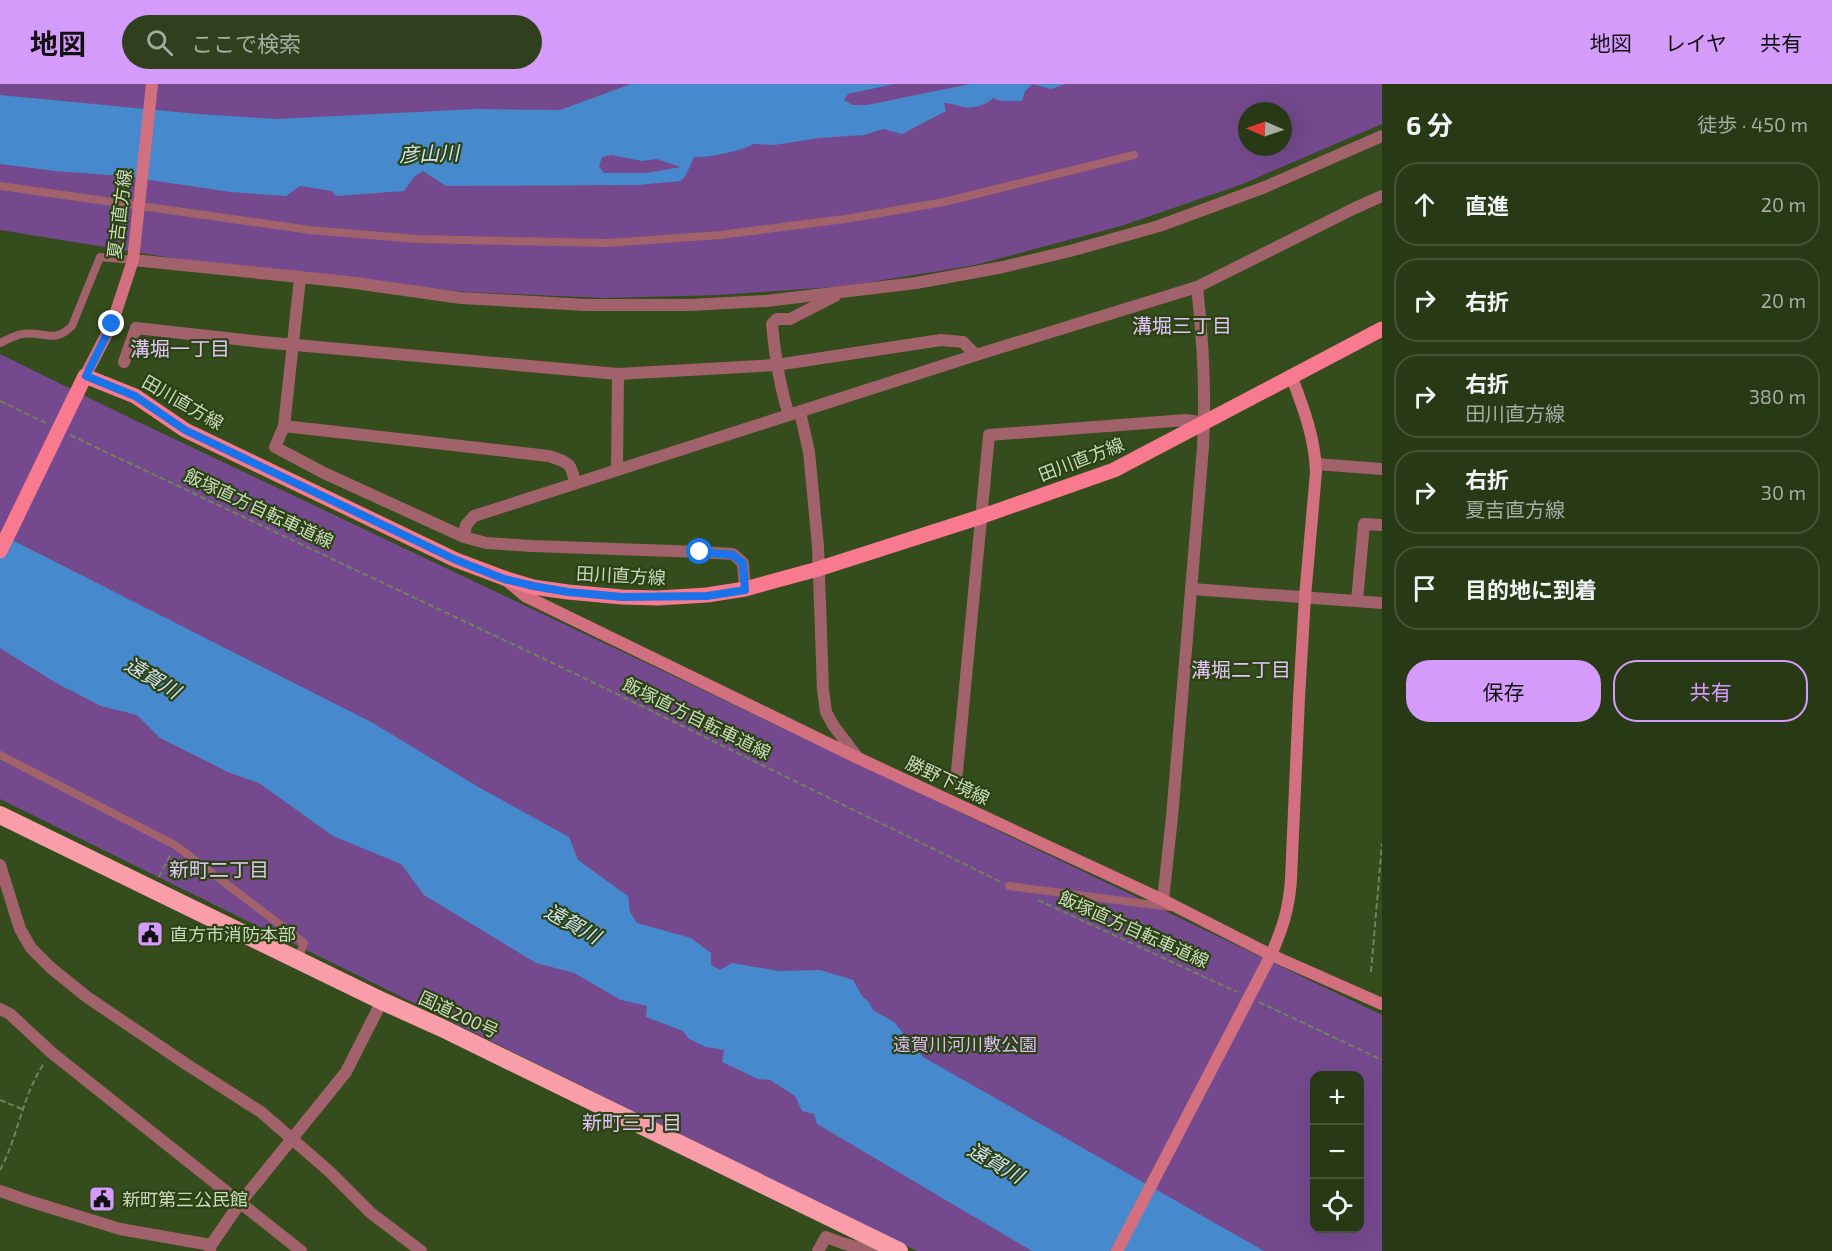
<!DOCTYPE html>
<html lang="ja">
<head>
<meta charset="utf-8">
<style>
	:root { --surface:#283916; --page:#30401f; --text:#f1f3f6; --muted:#a5aca1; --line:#445335; --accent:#d59bfb }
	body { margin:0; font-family:"Exo 2","Noto Sans JP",sans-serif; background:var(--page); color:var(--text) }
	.controls { position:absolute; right:18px; bottom:18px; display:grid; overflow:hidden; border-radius:12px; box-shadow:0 6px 24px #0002 }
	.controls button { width:54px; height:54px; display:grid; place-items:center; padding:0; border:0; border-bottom:2px solid var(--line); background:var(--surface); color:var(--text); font:30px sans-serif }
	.compass { position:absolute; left:1238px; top:18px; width:54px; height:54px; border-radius:50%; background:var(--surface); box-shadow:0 6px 24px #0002; rotate:272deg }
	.stop { position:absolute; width:18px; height:18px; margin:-14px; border:4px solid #1a73e8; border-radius:50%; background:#fff }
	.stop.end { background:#1a73e8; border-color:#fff; box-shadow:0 2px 6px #0008 }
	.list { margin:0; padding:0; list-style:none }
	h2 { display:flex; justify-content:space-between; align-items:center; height:78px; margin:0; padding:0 24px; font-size:26px }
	h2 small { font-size:20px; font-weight:400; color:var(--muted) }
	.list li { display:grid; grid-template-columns:39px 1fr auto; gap:18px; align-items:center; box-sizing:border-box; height:84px; margin:0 12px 12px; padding:0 12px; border:2px solid var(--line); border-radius:24px }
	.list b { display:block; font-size:22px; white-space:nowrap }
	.list p { margin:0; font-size:20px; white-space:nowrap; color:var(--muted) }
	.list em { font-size:20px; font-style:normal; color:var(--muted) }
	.actions { display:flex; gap:12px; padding:18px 24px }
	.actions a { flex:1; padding:14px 0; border:2px solid var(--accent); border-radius:24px; text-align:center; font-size:21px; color:var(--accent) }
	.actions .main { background:var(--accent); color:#111 }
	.icon { flex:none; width:33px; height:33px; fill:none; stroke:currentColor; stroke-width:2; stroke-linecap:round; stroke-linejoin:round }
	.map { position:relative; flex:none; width:1382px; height:1167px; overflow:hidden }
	header { display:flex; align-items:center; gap:36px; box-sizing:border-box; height:84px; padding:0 30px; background:var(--accent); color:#111 }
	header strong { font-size:28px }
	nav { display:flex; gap:33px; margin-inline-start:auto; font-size:21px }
	.search { width:420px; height:54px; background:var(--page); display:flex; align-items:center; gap:15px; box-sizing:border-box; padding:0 21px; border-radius:33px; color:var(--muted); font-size:22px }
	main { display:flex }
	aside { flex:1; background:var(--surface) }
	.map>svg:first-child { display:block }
</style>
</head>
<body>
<header>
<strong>地図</strong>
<div class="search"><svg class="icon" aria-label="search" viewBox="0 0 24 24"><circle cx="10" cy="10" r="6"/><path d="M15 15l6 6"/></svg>ここで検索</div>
<nav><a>地図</a><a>レイヤ</a><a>共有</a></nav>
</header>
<main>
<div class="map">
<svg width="1382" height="1167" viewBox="0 0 1382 1167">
	<rect width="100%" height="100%" fill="#354c1d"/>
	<g fill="#74498e" fill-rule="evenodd">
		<path d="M0 0H1382V40L1240 101 1121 142 975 181 847 202 719 211 604 214 467 208 191 177 0 146ZM1247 27H1283V63H1247Z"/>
		<path d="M0 270 126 332 949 723 1382 931V1167H917L0 715ZM1314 992H1360V1144H1314Z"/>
	</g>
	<g fill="#4789cd" fill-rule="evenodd">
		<path d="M631 0H894L848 10 844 16 852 21H867L970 0H1065L1051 5 1033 0 1025 7 1022 17H1001L993 14C987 21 973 25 964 23 957 22 952 19 944 19L946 27 902 50 883 45 864 51 819 54 774 61 753 60C746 66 702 75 694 73L686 91 681 97 637 101 446 102 423 87 415 92 404 107 336 112 332 107 300 102 286 112 231 108 122 92 55 87 0 80V11L198 30 277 35 476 25 560 26ZM611 71 642 77 656 75 681 83 647 89H604L599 82 602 73Z"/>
		<path d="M0 448 12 456 373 639 480 704 569 753 578 776 628 812 630 828 637 839 691 854 711 869V881L720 886 732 879 779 887 820 886 853 896 862 912 869 918 873 926 894 938 923 973 1264 1167H1032L817 1040 814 1030 802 1027 795 1012 770 996 758 995 722 978 724 966 706 963 689 955 683 947 646 933 647 922 621 916 574 889 536 879 424 811 401 780 333 752 259 699 230 689 160 654 137 631 101 622 56 599 0 564Z"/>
	</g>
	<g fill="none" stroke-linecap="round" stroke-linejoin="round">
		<g stroke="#6f835c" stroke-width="2" stroke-dasharray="6 3" stroke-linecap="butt">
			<path d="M0 317 46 339"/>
			<path d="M70 351 580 592 1001 798"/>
			<path d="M159 793 171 769"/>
			<path d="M1038 816 1237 908"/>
			<path d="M1371 888 1382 759"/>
			<path d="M1259 918 1382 976"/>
			<path d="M0 1016 22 1025"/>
			<path d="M0 1086C19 1051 22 1011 45 978"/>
		</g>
		<g stroke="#a1626b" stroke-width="8">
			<path d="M0 102 310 146 417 155 608 159 720 151 845 135 944 118 1134 71"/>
			<path d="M0 259C7 256 15 251 22 250 44 246 53 261 72 242L100 173 133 176"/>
			<path d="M0 671 175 761 304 859 298 875"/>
			<path d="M1009 802 1170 823"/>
		</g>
		<g stroke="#a1626b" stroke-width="12">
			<path d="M133 176 348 198 461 214 586 221H690L766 217 916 199 1003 183 1070 167 1159 142 1265 103 1382 52"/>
			<path d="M300 194 284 342 549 372C569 379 571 378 575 399"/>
			<path d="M124 278 136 244 262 258 618 290 776 281 941 256 963 258 976 271"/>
			<path d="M800 328 809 368 818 462 823 606 826 628 833 641 858 674"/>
			<path d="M789 331C779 301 775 272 772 240L777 235H790L835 212"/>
			<path d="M284 342 275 363 324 389 464 453 486 459 532 462 700 468 733 470 743 479 745 505"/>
			<path d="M1316 380 1382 385"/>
			<path d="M617 386 618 290"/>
			<path d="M464 453 466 441 474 432 976 271 1197 203 1355 124 1382 112"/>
			<path d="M1192 505 1382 519"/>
			<path d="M1357 517 1364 440 1382 441"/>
			<path d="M956 698 989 351 1186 336 1205 339"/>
			<path d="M0 781 20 845 31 864 51 884 87 913 186 980 261 1028 330 1088 371 1129 421 1167"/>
			<path d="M1163 816 1172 733 1203 363C1206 310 1203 256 1197 203"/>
			<path d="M0 925 10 930 52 969 301 1167"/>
			<path d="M0 1107 29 1117 120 1145 211 1161"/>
			<path d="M210 1167 211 1161 240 1119 346 988 382 917"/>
			<path d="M818 1167 826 1153 842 1159 871 1167"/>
		</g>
		<g stroke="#d37080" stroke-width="12">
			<path d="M85 292 112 240 133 176 152 0"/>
			<path d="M506 496 525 512 858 674 1163 816 1271 871 1382 920"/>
			<path d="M1117 1167 1271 871C1283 843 1289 825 1291 795L1299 614 1305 513 1316 388C1315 355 1304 325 1292 294"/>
		</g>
		<path stroke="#f97a8f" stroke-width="15" d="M0 467 85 292 135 312 185 346 456 476 504 494 533 503 568 508 622 513 658 514 707 511 745 505 818 485 980 433 1114 386 1382 245"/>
		<path stroke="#f99da9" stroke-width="18" d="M0 731 382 917 442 944 899 1167"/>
	</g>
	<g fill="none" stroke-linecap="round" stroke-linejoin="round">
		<path stroke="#1a73e8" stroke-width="8" d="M112 240 86 292 135 312 185 346 456 476 504 495 533 502 568 508 622 513 707 512 745 506 743 479 733 471 700 468"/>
	</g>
	<defs>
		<symbol id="civic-square" viewBox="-11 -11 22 22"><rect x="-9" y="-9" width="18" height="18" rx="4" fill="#d59bfb" stroke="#2b4212"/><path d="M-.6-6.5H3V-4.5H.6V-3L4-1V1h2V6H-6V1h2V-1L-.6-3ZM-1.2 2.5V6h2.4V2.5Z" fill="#111"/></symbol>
	</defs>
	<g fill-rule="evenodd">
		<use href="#civic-square" x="135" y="835" width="30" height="30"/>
		<use href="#civic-square" x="87" y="1100" width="30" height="30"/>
	</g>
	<g text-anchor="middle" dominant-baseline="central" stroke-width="4.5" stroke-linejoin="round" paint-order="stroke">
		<g font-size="18" fill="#cad9bf" stroke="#2b4212">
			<text transform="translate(119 130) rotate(-83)">夏吉直方線</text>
			<text transform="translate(183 318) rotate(30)">田川直方線</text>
			<text transform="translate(1081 375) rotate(-21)">田川直方線</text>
			<text transform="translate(259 424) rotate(25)">飯塚直方自転車道線</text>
			<text transform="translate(621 491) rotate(3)">田川直方線</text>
			<text transform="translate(697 634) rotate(26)">飯塚直方自転車道線</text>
			<text transform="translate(948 696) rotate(25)">勝野下境線</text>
			<text transform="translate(1134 845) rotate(24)">飯塚直方自転車道線</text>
			<text transform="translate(459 930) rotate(25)">国道200号</text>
		</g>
		<g font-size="18" fill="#cad9bf" stroke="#2b4212" text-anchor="start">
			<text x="170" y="850">直方市消防本部</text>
			<text x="122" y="1115">新町第三公民館</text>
		</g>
		<g font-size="18" fill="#deb9f7" stroke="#2b4212">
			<text x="965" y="960">遠賀川河川敷公園</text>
		</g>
		<g font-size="20" font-style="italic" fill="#d2e3f5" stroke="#2b4212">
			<text transform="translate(429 69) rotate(-2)">彦山川</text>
			<text transform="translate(153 593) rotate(31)">遠賀川</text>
			<text transform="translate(573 839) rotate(29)">遠賀川</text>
			<text transform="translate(996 1078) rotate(30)">遠賀川</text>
		</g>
		<g font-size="20" fill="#e2c3f8" stroke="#2b4212">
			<text x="1182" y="241">溝堀三丁目</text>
			<text x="180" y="264">溝堀一丁目</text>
			<text x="1241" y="585">溝堀二丁目</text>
			<text x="219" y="785">新町二丁目</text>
			<text x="632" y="1038">新町三丁目</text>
		</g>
	</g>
</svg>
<div class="controls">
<button>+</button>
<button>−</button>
<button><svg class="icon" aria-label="locate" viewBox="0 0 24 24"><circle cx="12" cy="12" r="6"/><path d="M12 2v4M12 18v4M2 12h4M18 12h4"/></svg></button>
</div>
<svg class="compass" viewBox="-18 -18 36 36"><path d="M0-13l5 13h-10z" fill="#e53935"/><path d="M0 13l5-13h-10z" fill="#a5aca1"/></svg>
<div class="stop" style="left:700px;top:468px"></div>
<div class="stop end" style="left:112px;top:240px"></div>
</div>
<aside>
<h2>6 分<small>徒歩 · 450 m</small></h2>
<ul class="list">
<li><svg class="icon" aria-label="ahead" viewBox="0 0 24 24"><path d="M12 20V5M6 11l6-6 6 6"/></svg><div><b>直進</b></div><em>20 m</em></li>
<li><svg class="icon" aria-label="right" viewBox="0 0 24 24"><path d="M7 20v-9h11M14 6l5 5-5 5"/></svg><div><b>右折</b></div><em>20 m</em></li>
<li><svg class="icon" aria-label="right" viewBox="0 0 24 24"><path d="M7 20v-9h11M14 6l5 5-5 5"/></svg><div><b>右折</b><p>田川直方線</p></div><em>380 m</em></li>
<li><svg class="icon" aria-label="right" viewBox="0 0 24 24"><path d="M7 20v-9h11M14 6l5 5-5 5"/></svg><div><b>右折</b><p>夏吉直方線</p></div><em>30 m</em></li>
<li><svg class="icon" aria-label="arrive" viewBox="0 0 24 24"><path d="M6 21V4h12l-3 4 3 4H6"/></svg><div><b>目的地に到着</b></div></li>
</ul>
<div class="actions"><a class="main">保存</a><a>共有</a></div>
</aside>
</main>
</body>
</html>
